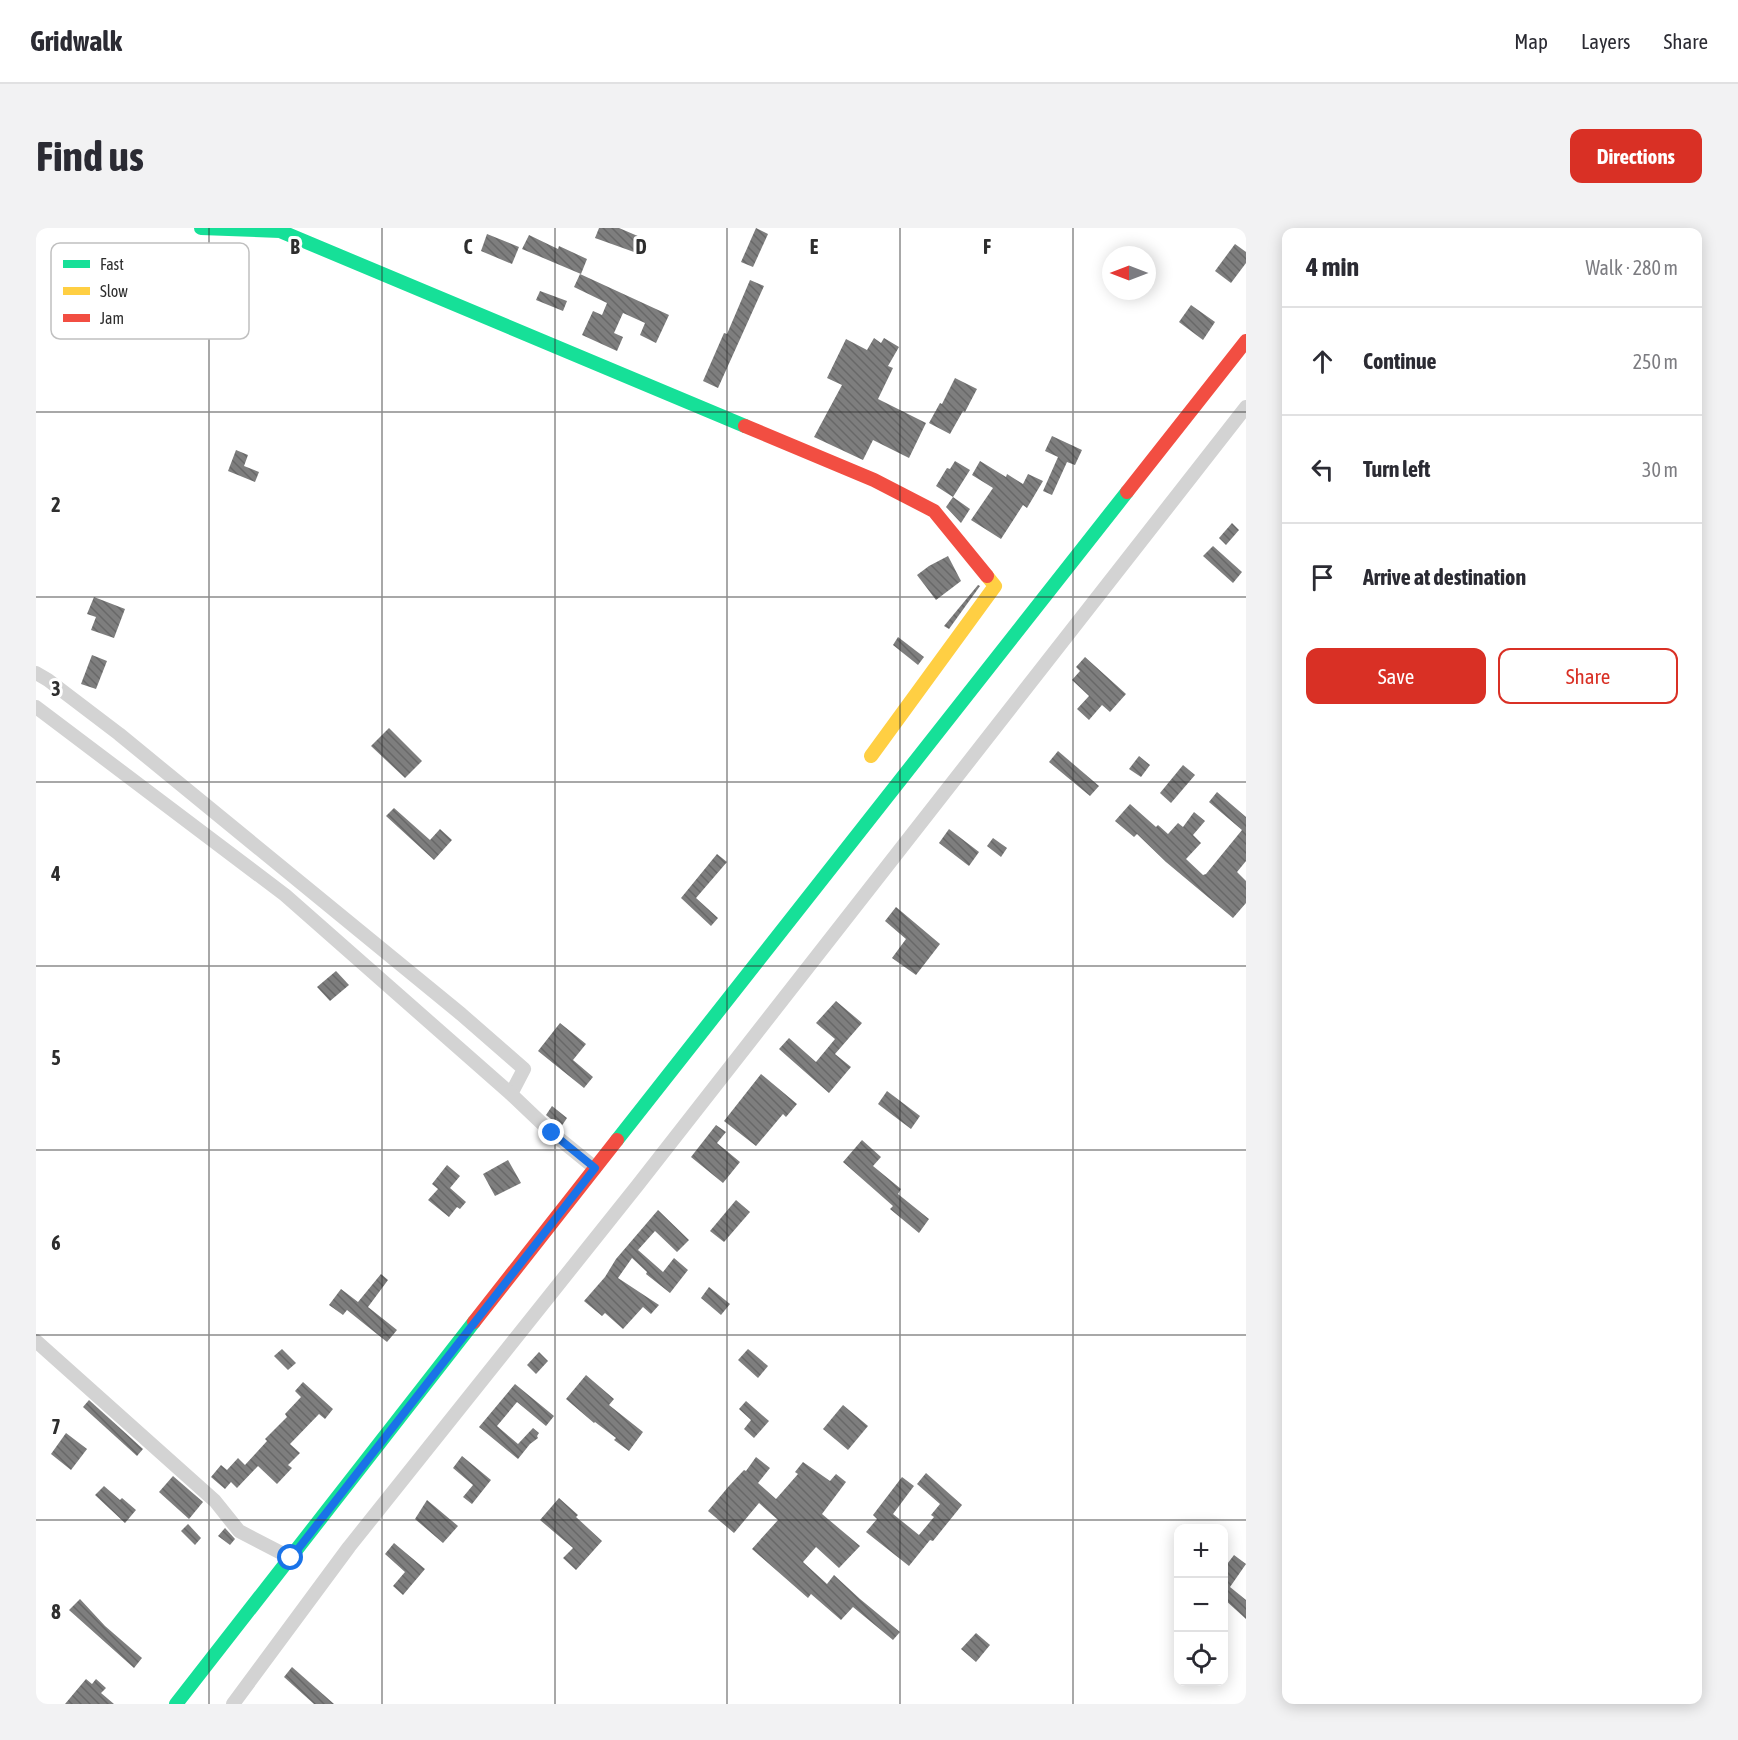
<!DOCTYPE html>
<html lang="en">
<head>
<meta charset="utf-8">
<style>
	:root { --surface:#fff; --page:#f2f2f3; --text:#2b2b33; --muted:#7c7c81; --line:#e1e1e2; --accent:#d93025 }
	body { margin:0; font-family:"Asap Condensed",sans-serif; background:var(--page); color:var(--text) }
	.controls { position:absolute; right:18px; bottom:18px; display:grid; overflow:hidden; border-radius:12px; box-shadow:0 3px 15px #0003 }
	.controls button { width:54px; height:54px; display:grid; place-items:center; padding:0; border:0; border-bottom:2px solid var(--line); background:var(--surface); color:var(--text); font:30px sans-serif }
	.compass { position:absolute; left:1066px; top:18px; width:54px; height:54px; border-radius:50%; background:var(--surface); box-shadow:0 3px 15px #0003; rotate:270deg }
	.stop { position:absolute; width:18px; height:18px; margin:-14px; border:4px solid #1a73e8; border-radius:50%; background:#fff }
	.stop.end { background:#1a73e8; border-color:#fff; box-shadow:0 2px 6px #0008 }
	.list { margin:0; padding:0; list-style:none }
	h2 { display:flex; justify-content:space-between; align-items:center; height:78px; margin:0; padding:0 24px; font-size:26px }
	h2 small { font-size:20px; font-weight:400; color:var(--muted) }
	.list li { display:grid; grid-template-columns:39px 1fr auto; gap:18px; align-items:center; box-sizing:border-box; height:108px; padding:0 24px; border-top:2px solid var(--line) }
	.list b { display:block; font-size:22px; white-space:nowrap }
	.list em { font-size:20px; font-style:normal; color:var(--muted) }
	.actions { display:flex; gap:12px; padding:18px 24px }
	.actions a { flex:1; padding:14px 0; border:2px solid var(--accent); border-radius:12px; text-align:center; font-size:21px; color:var(--accent) }
	.actions .main { background:var(--accent); color:#fff }
	.icon { flex:none; width:33px; height:33px; fill:none; stroke:currentColor; stroke-width:2; stroke-linecap:round; stroke-linejoin:round }
	.map { position:relative; flex:none; width:1210px; height:1476px; overflow:hidden; border-radius:12px }
	header { display:flex; align-items:center; gap:36px; box-sizing:border-box; height:84px; padding:0 30px; background:var(--surface); border-bottom:2px solid var(--line) }
	header strong { font-size:28px }
	nav { display:flex; gap:33px; margin-inline-start:auto; font-size:21px }
	.intro { display:flex; align-items:center; justify-content:space-between; box-sizing:border-box; height:144px; padding:0 36px }
	h1 { margin:0; font-size:42px }
	.button { padding:15px 27px; border-radius:12px; background:var(--accent); color:#fff; font-size:21px; font-weight:700 }
	main { display:flex; gap:36px; padding:0 36px }
	aside { flex:1; background:var(--surface); border-radius:12px; box-shadow:0 3px 15px #0003 }
	.map>svg:first-child { display:block }
</style>
</head>
<body>
<header>
<strong>Gridwalk</strong>
<nav><a>Map</a><a>Layers</a><a>Share</a></nav>
</header>
<div class="intro"><h1>Find us</h1><a class="button">Directions</a></div>
<main>
<div class="map">
<svg width="1210" height="1476" viewBox="0 0 1210 1476">
	<defs>
		<pattern id="building-back-hatch" width="6" height="6" patternUnits="userSpaceOnUse" patternTransform="scale(1.5)"><rect width="6" height="6" fill="#7e7e7e"/><path d="M-1 5l2 2M0 0l6 6M5-1l2 2" fill="none" stroke="#686868"/></pattern>
	</defs>
	<rect width="100%" height="100%" fill="#fff"/>
	<g fill="url(#building-back-hatch)">
		<path d="M563 0H583L604 9 598 24 559 10Z"/>
		<path d="M720 0 732 6 717 39 705 34Z"/>
		<path d="M451 6 483 19 476 36 445 23Z"/>
		<path d="M493 7 522 21 523 18 551 31 545 46 486 21Z"/>
		<path d="M1199 16 1210 24V35L1195 55 1179 43Z"/>
		<path d="M544 46 633 87 620 115 604 107 609 95 587 85 578 105 587 109 581 123 546 107 557 83 566 87 571 75 538 59Z"/>
		<path d="M714 52 728 58 682 160 667 153 688 105 691 106Z"/>
		<path d="M504 63 531 73 527 83 500 72Z"/>
		<path d="M1155 77 1179 94 1167 112 1143 94Z"/>
		<path d="M838 110 845 115 848 110 863 119 852 138 857 140 842 171 890 195 873 230 837 212 827 232 778 209 806 157 791 150 810 111 831 122Z"/>
		<path d="M919 150 941 161 929 184 927 183 914 206 893 195 904 175 906 176Z"/>
		<path d="M1016 208 1046 222 1039 237 1031 234 1016 267 1007 263 1022 229 1009 223Z"/>
		<path d="M200 222 212 227 208 238 223 244 219 254 192 243Z"/>
		<path d="M919 233 934 242 917 269 900 258 911 240 914 241Z"/>
		<path d="M944 233 970 249 971 246 987 256 992 246 1007 253 991 280 987 277 965 311 935 292 957 260 936 247Z"/>
		<path d="M917 269 934 281 925 295 910 279Z"/>
		<path d="M1196 295 1203 302 1190 317 1183 310Z"/>
		<path d="M1177 318 1206 344 1197 355 1167 328Z"/>
		<path d="M912 328 925 353 900 372 881 347 893 338Z"/>
		<path d="M942 357 944 358 913 401 908 398Z"/>
		<path d="M58 369 89 381 78 410 55 402 60 389 51 386Z"/>
		<path d="M862 409 888 429 882 437 857 417Z"/>
		<path d="M56 427 71 433 60 461 45 456Z"/>
		<path d="M1049 429 1090 466 1074 484 1066 477 1053 492 1041 481 1053 468 1036 452 1044 443 1040 439Z"/>
		<path d="M353 500 386 533 369 550 335 518Z"/>
		<path d="M1022 523 1063 558 1054 568 1013 534Z"/>
		<path d="M1103 528 1114 537 1105 549 1093 541Z"/>
		<path d="M1147 537 1159 547 1135 575 1124 565Z"/>
		<path d="M1181 564 1210 589V633L1201 644 1210 653V675L1197 690 1130 634 1101 606 1098 609 1079 593 1094 576 1120 599 1122 597 1132 606 1142 595 1147 599 1158 584 1169 593 1157 607 1165 615 1150 631 1167 647 1170 646 1206 602 1173 574Z"/>
		<path d="M358 580 394 612 404 601 416 612 398 632 350 588Z"/>
		<path d="M913 601 943 624 933 638 903 615Z"/>
		<path d="M957 610 971 620 965 629 951 618Z"/>
		<path d="M681 626 691 634 660 670 682 690 675 698 645 670Z"/>
		<path d="M860 679 904 716 880 747 856 730 870 711 849 693Z"/>
		<path d="M300 743 313 757 294 773 281 759Z"/>
		<path d="M800 773 826 795 799 826 815 839 793 865 743 821 753 810 780 834 799 811 780 795Z"/>
		<path d="M524 795 550 816 537 832 557 849 548 860 502 823Z"/>
		<path d="M725 846 761 876 750 889 747 886 720 918 688 893Z"/>
		<path d="M851 863 884 888 875 901 842 876Z"/>
		<path d="M516 878 531 890 525 899 510 887Z"/>
		<path d="M680 897 690 904 681 915 704 934 687 955 655 929Z"/>
		<path d="M826 912 845 929 837 938 865 961 862 966 893 991 883 1005 854 981 857 978 807 934Z"/>
		<path d="M472 932 485 955 459 968 447 946Z"/>
		<path d="M411 937 424 948 414 960 430 974 424 981 421 979 413 989 392 972 402 961 396 956Z"/>
		<path d="M700 972 714 984 688 1014 674 1003Z"/>
		<path d="M622 982 653 1012 641 1024 619 1003 602 1022 627 1044 638 1030 652 1042 634 1065 610 1046 611 1044 596 1030 582 1050 623 1077 615 1086 607 1079 587 1101 569 1085 566 1088 548 1073 569 1049 580 1031Z"/>
		<path d="M345 1046 352 1052 332 1079 361 1102 351 1114 311 1082 307 1087 293 1077 305 1061 322 1074Z"/>
		<path d="M673 1059 694 1076 685 1087 665 1070Z"/>
		<path d="M246 1121 260 1135 252 1142 238 1128Z"/>
		<path d="M712 1121 732 1138 722 1150 702 1132Z"/>
		<path d="M503 1124 512 1133 500 1146 491 1137Z"/>
		<path d="M550 1147 578 1171 573 1177 607 1204 593 1223 578 1212 580 1210 559 1194 558 1195 530 1171Z"/>
		<path d="M267 1154 297 1181 289 1191 283 1186 254 1216 264 1225 252 1237 256 1240 241 1256 222 1238 201 1260 195 1254 189 1261 175 1249 185 1237 191 1242 202 1230 209 1237 231 1213 229 1211 251 1189 249 1186 265 1169 259 1163Z"/>
		<path d="M479 1156 518 1188 510 1198 481 1174 461 1198 482 1216 497 1200 503 1205 501 1208 502 1210 494 1216 482 1231 443 1199Z"/>
		<path d="M53 1172 107 1221 101 1228 47 1179Z"/>
		<path d="M710 1173 733 1193 718 1210 708 1201 715 1192 703 1181Z"/>
		<path d="M807 1177 832 1198 812 1222 787 1201Z"/>
		<path d="M30 1205 51 1221 35 1242 15 1226Z"/>
		<path d="M426 1228 455 1252 436 1276 427 1269 437 1257 417 1240Z"/>
		<path d="M720 1229 734 1240 722 1255 740 1271 762 1246 759 1244 767 1234 794 1253 800 1246 810 1254 786 1286 824 1318 803 1340 780 1319 767 1334 791 1356 798 1347 824 1371 864 1404 857 1412 817 1379 805 1392 775 1366 772 1370 716 1321 742 1292 723 1275 698 1305 672 1283 693 1258 708 1242 710 1243Z"/>
		<path d="M890 1245 926 1277 897 1313 894 1312 873 1338 830 1304 841 1291 837 1287 866 1249 878 1258 857 1286 883 1307 898 1289 895 1287 904 1276 881 1256Z"/>
		<path d="M137 1248 167 1274 153 1291 123 1264Z"/>
		<path d="M68 1258 84 1272 86 1270 100 1282 89 1295 59 1267Z"/>
		<path d="M523 1270 542 1287 540 1289 566 1313 540 1342 527 1330 537 1320 504 1292Z"/>
		<path d="M391 1272 422 1298 407 1315 379 1291Z"/>
		<path d="M152 1296 165 1310 159 1317 145 1303Z"/>
		<path d="M189 1300 199 1311 194 1317 182 1308Z"/>
		<path d="M358 1315 389 1341 367 1367 357 1358 369 1344 349 1326Z"/>
		<path d="M1198 1327 1210 1336 1194 1359 1210 1372V1391L1188 1371V1340Z"/>
		<path d="M44 1371 69 1398 106 1430 98 1440 33 1382Z"/>
		<path d="M940 1405 954 1417 940 1434 925 1421Z"/>
		<path d="M256 1439 298 1476H278L248 1449Z"/>
		<path d="M50 1451 56 1456 60 1451 70 1460 65 1465 78 1476H29Z"/>
	</g>
	<g fill="none" stroke-linecap="round" stroke-linejoin="round">
		<g stroke="#d3d3d3" stroke-width="14">
			<path d="M0 445 12 452 83 506 425 786 488 841 475 866"/>
			<path d="M0 479 249 667 475 866 516 905 559 940"/>
			<path d="M0 1113 179 1273 203 1303 255 1330"/>
			<path d="M197 1476 313 1319 601 958 1210 179"/>
		</g>
		<g stroke="#16e098" stroke-width="14">
			<path d="M165 0 244 3 709 198"/>
			<path d="M581 912 1091 264"/>
			<path d="M140 1476 438 1094"/>
		</g>
		<path stroke="#ffcf43" stroke-width="14" d="M835 528 959 358 951 348"/>
		<g stroke="#f24e42" stroke-width="14">
			<path d="M709 198 838 252 898 283 951 348"/>
			<path d="M1091 264 1210 113"/>
			<path d="M438 1094 581 912"/>
		</g>
	</g>
	<g fill="none" stroke-linecap="round" stroke-linejoin="round">
		<path stroke="#1a73e8" stroke-width="8" d="M255 1330 559 940 516 905"/>
	</g>
	<path fill="none" stroke="#2e2e2e" stroke-width="1.5" stroke-opacity="0.55" d="M173 0V1476M346 0V1476M519 0V1476M691 0V1476M864 0V1476M1037 0V1476M0 184H1210M0 369H1210M0 554H1210M0 738H1210M0 922H1210M0 1107H1210M0 1292H1210"/>
	<rect x="15" y="15" width="198" height="96" rx="9" fill="#fff" stroke="#c0c0c0" stroke-width="1.5"/>
	<rect x="27" y="32" width="27" height="8" fill="#16e098"/>
	<rect x="27" y="59" width="27" height="8" fill="#ffcf43"/>
	<rect x="27" y="86" width="27" height="8" fill="#f24e42"/>
	<g font-size="16" fill="#2e2e2e">
		<text x="64" y="42">Fast</text>
		<text x="64" y="69">Slow</text>
		<text x="64" y="96">Jam</text>
	</g>
	<g font-size="20" text-anchor="middle" font-weight="bold" fill="#2e2e2e" stroke="#fff" stroke-width="6" stroke-linejoin="round" paint-order="stroke">
		<text x="259" y="26">B</text>
		<text x="432" y="26">C</text>
		<text x="605" y="26">D</text>
		<text x="778" y="26">E</text>
		<text x="951" y="26">F</text>
		<text x="20" y="284">2</text>
		<text x="20" y="468">3</text>
		<text x="20" y="653">4</text>
		<text x="20" y="837">5</text>
		<text x="20" y="1022">6</text>
		<text x="20" y="1206">7</text>
		<text x="20" y="1391">8</text>
	</g>
</svg>
<div class="controls">
<button>+</button>
<button>−</button>
<button><svg class="icon" aria-label="locate" viewBox="0 0 24 24"><circle cx="12" cy="12" r="6"/><path d="M12 2v4M12 18v4M2 12h4M18 12h4"/></svg></button>
</div>
<svg class="compass" viewBox="-18 -18 36 36"><path d="M0-13l5 13h-10z" fill="#e53935"/><path d="M0 13l5-13h-10z" fill="#7c7c81"/></svg>
<div class="stop" style="left:255px;top:1330px"></div>
<div class="stop end" style="left:516px;top:905px"></div>
</div>
<aside>
<h2>4 min<small>Walk · 280 m</small></h2>
<ul class="list">
<li><svg class="icon" aria-label="ahead" viewBox="0 0 24 24"><path d="M12 20V5M6 11l6-6 6 6"/></svg><div><b>Continue</b></div><em>250 m</em></li>
<li><svg class="icon" aria-label="left" viewBox="0 0 24 24"><path d="M17 20v-9H6M10 6l-5 5 5 5"/></svg><div><b>Turn left</b></div><em>30 m</em></li>
<li><svg class="icon" aria-label="arrive" viewBox="0 0 24 24"><path d="M6 21V4h12l-3 4 3 4H6"/></svg><div><b>Arrive at destination</b></div></li>
</ul>
<div class="actions"><a class="main">Save</a><a>Share</a></div>
</aside>
</main>
</body>
</html>
